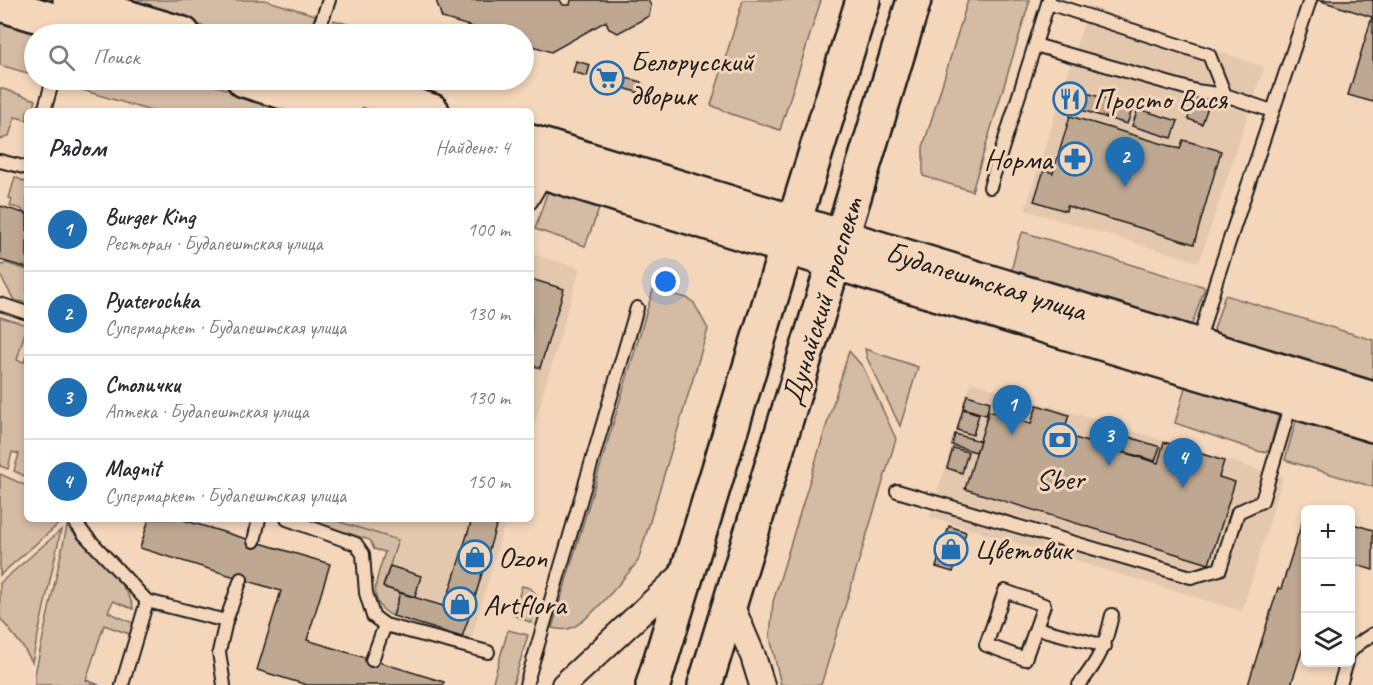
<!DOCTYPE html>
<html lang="ru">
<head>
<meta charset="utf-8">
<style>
	:root { --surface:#fff; --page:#f2f2f3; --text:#2b2b33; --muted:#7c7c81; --line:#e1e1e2; --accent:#1f6fb2 }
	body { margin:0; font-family:Caveat,sans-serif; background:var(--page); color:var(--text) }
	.controls { position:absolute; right:18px; bottom:18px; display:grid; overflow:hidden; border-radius:9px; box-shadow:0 3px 9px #0003 }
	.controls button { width:54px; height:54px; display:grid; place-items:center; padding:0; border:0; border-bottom:2px solid var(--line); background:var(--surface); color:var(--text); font:30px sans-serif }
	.you { position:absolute; left:666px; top:282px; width:21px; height:21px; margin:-15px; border:4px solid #fff; border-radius:50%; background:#1a73e8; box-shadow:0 0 0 9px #1a73e833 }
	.badge { display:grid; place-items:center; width:39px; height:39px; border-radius:50%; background:var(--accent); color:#fff; font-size:20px; font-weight:700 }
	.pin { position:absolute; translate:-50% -50px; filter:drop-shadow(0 2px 3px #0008) }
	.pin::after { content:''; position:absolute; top:32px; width:21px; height:18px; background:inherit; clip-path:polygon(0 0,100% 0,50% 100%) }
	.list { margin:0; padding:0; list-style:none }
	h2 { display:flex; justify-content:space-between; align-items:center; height:78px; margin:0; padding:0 24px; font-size:26px }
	h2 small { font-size:20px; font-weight:400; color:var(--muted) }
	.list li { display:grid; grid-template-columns:39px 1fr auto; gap:18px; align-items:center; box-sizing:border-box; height:84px; padding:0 24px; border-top:2px solid var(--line) }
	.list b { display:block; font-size:22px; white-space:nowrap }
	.list p { margin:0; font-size:20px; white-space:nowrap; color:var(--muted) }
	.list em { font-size:20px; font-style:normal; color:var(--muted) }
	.icon { flex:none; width:33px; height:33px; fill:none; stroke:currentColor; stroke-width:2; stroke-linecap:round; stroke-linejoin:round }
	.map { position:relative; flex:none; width:1373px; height:685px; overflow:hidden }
	.search { position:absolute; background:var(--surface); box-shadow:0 3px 9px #0003; left:24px; top:24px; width:510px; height:66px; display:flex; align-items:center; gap:15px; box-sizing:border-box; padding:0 21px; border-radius:33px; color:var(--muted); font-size:22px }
	.panel { position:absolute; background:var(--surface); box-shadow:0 3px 9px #0003; left:24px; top:108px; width:510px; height:414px; border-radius:9px }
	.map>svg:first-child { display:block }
</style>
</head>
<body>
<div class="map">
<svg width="1373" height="685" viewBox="0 0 1373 685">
	<rect width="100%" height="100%" fill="#f4d6ba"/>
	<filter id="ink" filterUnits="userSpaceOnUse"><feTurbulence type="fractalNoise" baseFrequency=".0167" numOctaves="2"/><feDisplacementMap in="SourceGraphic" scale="12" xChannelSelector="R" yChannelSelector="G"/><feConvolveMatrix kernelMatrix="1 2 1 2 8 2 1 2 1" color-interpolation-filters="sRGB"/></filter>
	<g filter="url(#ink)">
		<g fill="#e4c8ae">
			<path d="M1089 6 1264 67 1199 262 1025 210Z"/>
			<path d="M531 254 580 268 531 435Z"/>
			<path d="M971 382 1283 477 1242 611 930 517Z"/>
			<path d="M330 519H506L471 640 393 616 400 593 383 587 398 540Z"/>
		</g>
		<g fill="#d4bba3" stroke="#786c60" stroke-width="1.5">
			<path d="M116 0H265L315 15 310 34H229Z"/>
			<path d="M743 0H821L780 130 731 114 711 105Z"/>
			<path d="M968 0H1030L972 191 923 176V147Z"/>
			<path d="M0 20 48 34H34V75L0 65Z"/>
			<path d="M334 20 380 34H330Z"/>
			<path d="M65 80H196L299 111H151L63 84Z"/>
			<path d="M0 88 36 100 33 111H27V120L15 117 9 136 0 140Z"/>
			<path d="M15 177 27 183V213L22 212V209L10 206 12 199 9 198Z"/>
			<path d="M551 190 601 204 585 246 535 229 547 193Z"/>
			<path d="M1023 232 1205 287 1190 330 1010 276 1019 239Z"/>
			<path d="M6 263 27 270V303L14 300 0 275V264L3 265Z"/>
			<path d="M653 290 687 298 694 303 708 329 638 561C625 577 590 621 571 628 565 631 559 629 552 628Z"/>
			<path d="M1225 295 1373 340V386L1217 338 1214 329Z"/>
			<path d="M0 317 27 325 17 360 24 362 27 352V477L14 471 19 454 12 452 8 469 0 466Z"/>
			<path d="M865 349 918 367 900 426 867 358Z"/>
			<path d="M849 351 863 367 896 439 821 685H781L770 637 773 602Z"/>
			<path d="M1186 384 1278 411V418L1269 451 1261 452 1175 423Z"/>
			<path d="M1297 417 1373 440V487L1285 460Z"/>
			<path d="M0 474 27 486V519H61L62 521 0 575Z"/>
			<path d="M304 519H330L398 540 383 587 400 593 393 616C364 603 378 575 385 552L374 549 370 540Z"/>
			<path d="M67 526C84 544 132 587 133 609L113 601 108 612 135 624 132 635 104 625 86 680 99 685H35V674Z"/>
			<path d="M61 530 32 662 23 647 0 618V583Z"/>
			<path d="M522 586 530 588 538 596 532 623 513 615Z"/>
			<path d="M508 630 528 635 513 685H492Z"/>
		</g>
		<g fill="#bfa892" stroke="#1c1c1c" stroke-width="1.5">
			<path d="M436 0H560L563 5H570L571 0H648L651 6 649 16 618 33 609 29 606 21 551 52 524 43V34H496L442 18Z"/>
			<path d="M1318 0H1373V102L1348 95 1372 17Z"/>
			<path d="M576 61 590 65 587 76 573 72Z"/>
			<path d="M599 69 619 75 616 86 596 80Z"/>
			<path d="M627 78 641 82 639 93 624 88Z"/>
			<path d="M1068 86 1077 90 1071 109 1061 106Z"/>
			<path d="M1080 91 1133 107 1127 124 1075 108Z"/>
			<path d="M1194 99 1209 104 1202 124 1188 119Z"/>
			<path d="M1138 109 1178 121 1172 138 1132 126Z"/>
			<path d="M1070 116 1180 149 1183 140 1221 151 1194 244 1067 206 1066 211 1034 201 1044 170 1053 173Z"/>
			<path d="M0 206 27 214V268L0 260Z"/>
			<path d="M531 279 564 289 540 368 531 365Z"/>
			<path d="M967 395 990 402 986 415 963 408Z"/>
			<path d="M1037 405 1069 415 1063 434 1087 442 1089 436 1113 444 1111 449 1158 463 1164 442 1224 461 1219 477 1235 482 1209 564 965 489 989 411 1031 424Z"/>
			<path d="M963 409 979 414 973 435 957 430Z"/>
			<path d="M955 434 980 441 976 452 952 445Z"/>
			<path d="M1129 437 1160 447 1155 461 1125 452Z"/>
			<path d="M953 448 968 452 962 473 947 468Z"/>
			<path d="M1306 510V639L1291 685H1248L1278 588 1281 589Z"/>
			<path d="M149 519H180L330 564 307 640 444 682 443 685H307L257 670 281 591 140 548Z"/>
			<path d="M472 519H498L470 614 445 606Z"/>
			<path d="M1350 523 1373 530V570L1350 563Z"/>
			<path d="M949 526 966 532 953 572 936 567Z"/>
			<path d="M390 566 421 576 415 597 383 587Z"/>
			<path d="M400 593 470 614 462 637 393 616Z"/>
		</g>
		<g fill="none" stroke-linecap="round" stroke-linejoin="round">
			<defs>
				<g id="lane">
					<path d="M1048 3 1209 55 1225 95 1272 111"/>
					<path d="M317 34 329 0"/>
					<path d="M1035 45 1196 91 1225 95"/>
					<path d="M44 111 53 80"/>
					<path d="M0 161 27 168"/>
					<path d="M990 187 1049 0"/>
					<path d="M531 202 547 174"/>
					<path d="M0 304 27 313"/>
					<path d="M1198 344 1216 281 1310 0"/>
					<path d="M897 491 1191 577 1220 569 1238 512 1262 501 1292 400"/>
					<path d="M73 519 84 534 147 601 226 621 219 652 224 685"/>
					<path d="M287 519 356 544 363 554 366 593 373 616 385 625 488 652"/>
					<path d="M254 541 259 519"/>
					<path d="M1005 591 1044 605 1025 659 986 645Z"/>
					<path d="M226 621 241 579"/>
					<path d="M1036 628 1105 646"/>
					<path d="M1350 652 1358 644 1373 634"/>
					<path d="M372 660 385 625"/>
					<path d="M122 685 147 601"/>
					<path d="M526 685 637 308"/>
					<path d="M1079 685C1100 659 1105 646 1112 615"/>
					<path d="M1340 685 1347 662"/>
				</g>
				<g id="street">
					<path d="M730 602 753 656 762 685"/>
					<path d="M564 685 687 570"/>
				</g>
				<g id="secondary">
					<path d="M70 0 183 34"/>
					<path d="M0 4 99 34"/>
					<path d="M244 80 346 111"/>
					<path d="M330 80 432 111"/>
					<path d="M531 142 1373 399"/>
					<path d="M531 168 902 283 1373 425"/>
					<path d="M653 685C722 456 792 228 863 0"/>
					<path d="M705 685 914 0"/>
				</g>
			</defs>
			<use href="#lane" stroke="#1c1c1c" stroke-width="16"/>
			<use href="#street" stroke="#1c1c1c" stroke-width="28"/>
			<use href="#secondary" stroke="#1c1c1c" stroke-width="38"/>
			<use href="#lane" stroke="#f4d6ba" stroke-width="12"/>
			<use href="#street" stroke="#f4d6ba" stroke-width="24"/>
			<use href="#secondary" stroke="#f4d6ba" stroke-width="33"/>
		</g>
	</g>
	<defs>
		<symbol id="supermarket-ring" viewBox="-11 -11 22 22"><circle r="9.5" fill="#f4d6ba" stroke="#1f6fb2" stroke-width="1.5"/><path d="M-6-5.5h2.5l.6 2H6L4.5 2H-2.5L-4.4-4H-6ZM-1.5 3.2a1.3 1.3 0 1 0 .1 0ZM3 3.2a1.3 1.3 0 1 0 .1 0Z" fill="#1f6fb2"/></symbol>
		<symbol id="restaurant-ring" viewBox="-11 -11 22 22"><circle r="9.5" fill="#f4d6ba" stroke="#1f6fb2" stroke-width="1.5"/><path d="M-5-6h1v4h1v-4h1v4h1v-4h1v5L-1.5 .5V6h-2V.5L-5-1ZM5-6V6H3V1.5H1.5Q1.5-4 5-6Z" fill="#1f6fb2"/></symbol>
		<symbol id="pharmacy-ring" viewBox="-11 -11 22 22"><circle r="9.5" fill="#f4d6ba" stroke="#1f6fb2" stroke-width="1.5"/><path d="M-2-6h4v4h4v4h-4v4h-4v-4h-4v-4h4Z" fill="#1f6fb2"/></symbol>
		<symbol id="bank-ring" viewBox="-11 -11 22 22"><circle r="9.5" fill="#f4d6ba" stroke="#1f6fb2" stroke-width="1.5"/><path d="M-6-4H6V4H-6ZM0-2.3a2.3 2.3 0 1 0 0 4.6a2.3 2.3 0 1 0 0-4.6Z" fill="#1f6fb2"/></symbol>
		<symbol id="shop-ring" viewBox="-11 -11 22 22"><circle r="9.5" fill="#f4d6ba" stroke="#1f6fb2" stroke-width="1.5"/><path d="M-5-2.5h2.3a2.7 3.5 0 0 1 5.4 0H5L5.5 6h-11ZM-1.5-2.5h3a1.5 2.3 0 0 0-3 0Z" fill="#1f6fb2"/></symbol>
	</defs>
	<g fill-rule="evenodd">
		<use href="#supermarket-ring" x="588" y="59" width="38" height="38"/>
		<use href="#restaurant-ring" x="1051" y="80" width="38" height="38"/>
		<use href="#pharmacy-ring" x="1056" y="140" width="38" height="38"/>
		<use href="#bank-ring" x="1041" y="421" width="38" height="38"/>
		<use href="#shop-ring" x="932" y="530" width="38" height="38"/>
		<use href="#shop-ring" x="456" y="538" width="38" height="38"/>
		<use href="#shop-ring" x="441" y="585" width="38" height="38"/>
	</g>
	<g text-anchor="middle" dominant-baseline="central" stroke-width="6" stroke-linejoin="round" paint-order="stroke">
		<g font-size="30" fill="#1c1c1c" stroke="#f4d6ba" text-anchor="start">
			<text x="630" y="61">Белорусский<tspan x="630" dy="34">дворик</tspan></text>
			<text x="1093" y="99">Просто Вася</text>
			<text x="1052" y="159" text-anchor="end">Норма</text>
			<text x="1060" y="479" text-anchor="middle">Sber</text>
			<text x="974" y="549">Цветовик</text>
			<text x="498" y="557">Ozon</text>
			<text x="483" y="604">Artflora</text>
		</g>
		<g font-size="30" fill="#1c1c1c" stroke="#f4d6ba">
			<text transform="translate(986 281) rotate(17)">Будапештская улица</text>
			<text transform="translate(822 301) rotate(-73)">Дунайский проспект</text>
		</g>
	</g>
</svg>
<div class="controls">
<button>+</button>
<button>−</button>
<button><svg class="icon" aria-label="layers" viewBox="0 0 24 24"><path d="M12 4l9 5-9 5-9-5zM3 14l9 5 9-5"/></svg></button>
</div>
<div class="you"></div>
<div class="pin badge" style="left:1012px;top:435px">1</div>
<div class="pin badge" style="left:1125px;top:187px">2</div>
<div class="pin badge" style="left:1109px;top:466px">3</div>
<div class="pin badge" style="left:1183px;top:488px">4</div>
<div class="search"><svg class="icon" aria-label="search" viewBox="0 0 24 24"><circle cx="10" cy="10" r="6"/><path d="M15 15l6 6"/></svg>Поиск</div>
<section class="panel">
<h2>Рядом<small>Найдено: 4</small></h2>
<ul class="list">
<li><span class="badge">1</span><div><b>Burger King</b><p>Ресторан · Будапештская улица</p></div><em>100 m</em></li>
<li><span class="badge">2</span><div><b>Pyaterochka</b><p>Супермаркет · Будапештская улица</p></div><em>130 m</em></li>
<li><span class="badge">3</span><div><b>Столички</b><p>Аптека · Будапештская улица</p></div><em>130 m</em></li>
<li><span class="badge">4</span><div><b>Magnit</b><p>Супермаркет · Будапештская улица</p></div><em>150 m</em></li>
</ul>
</section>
</div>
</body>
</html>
